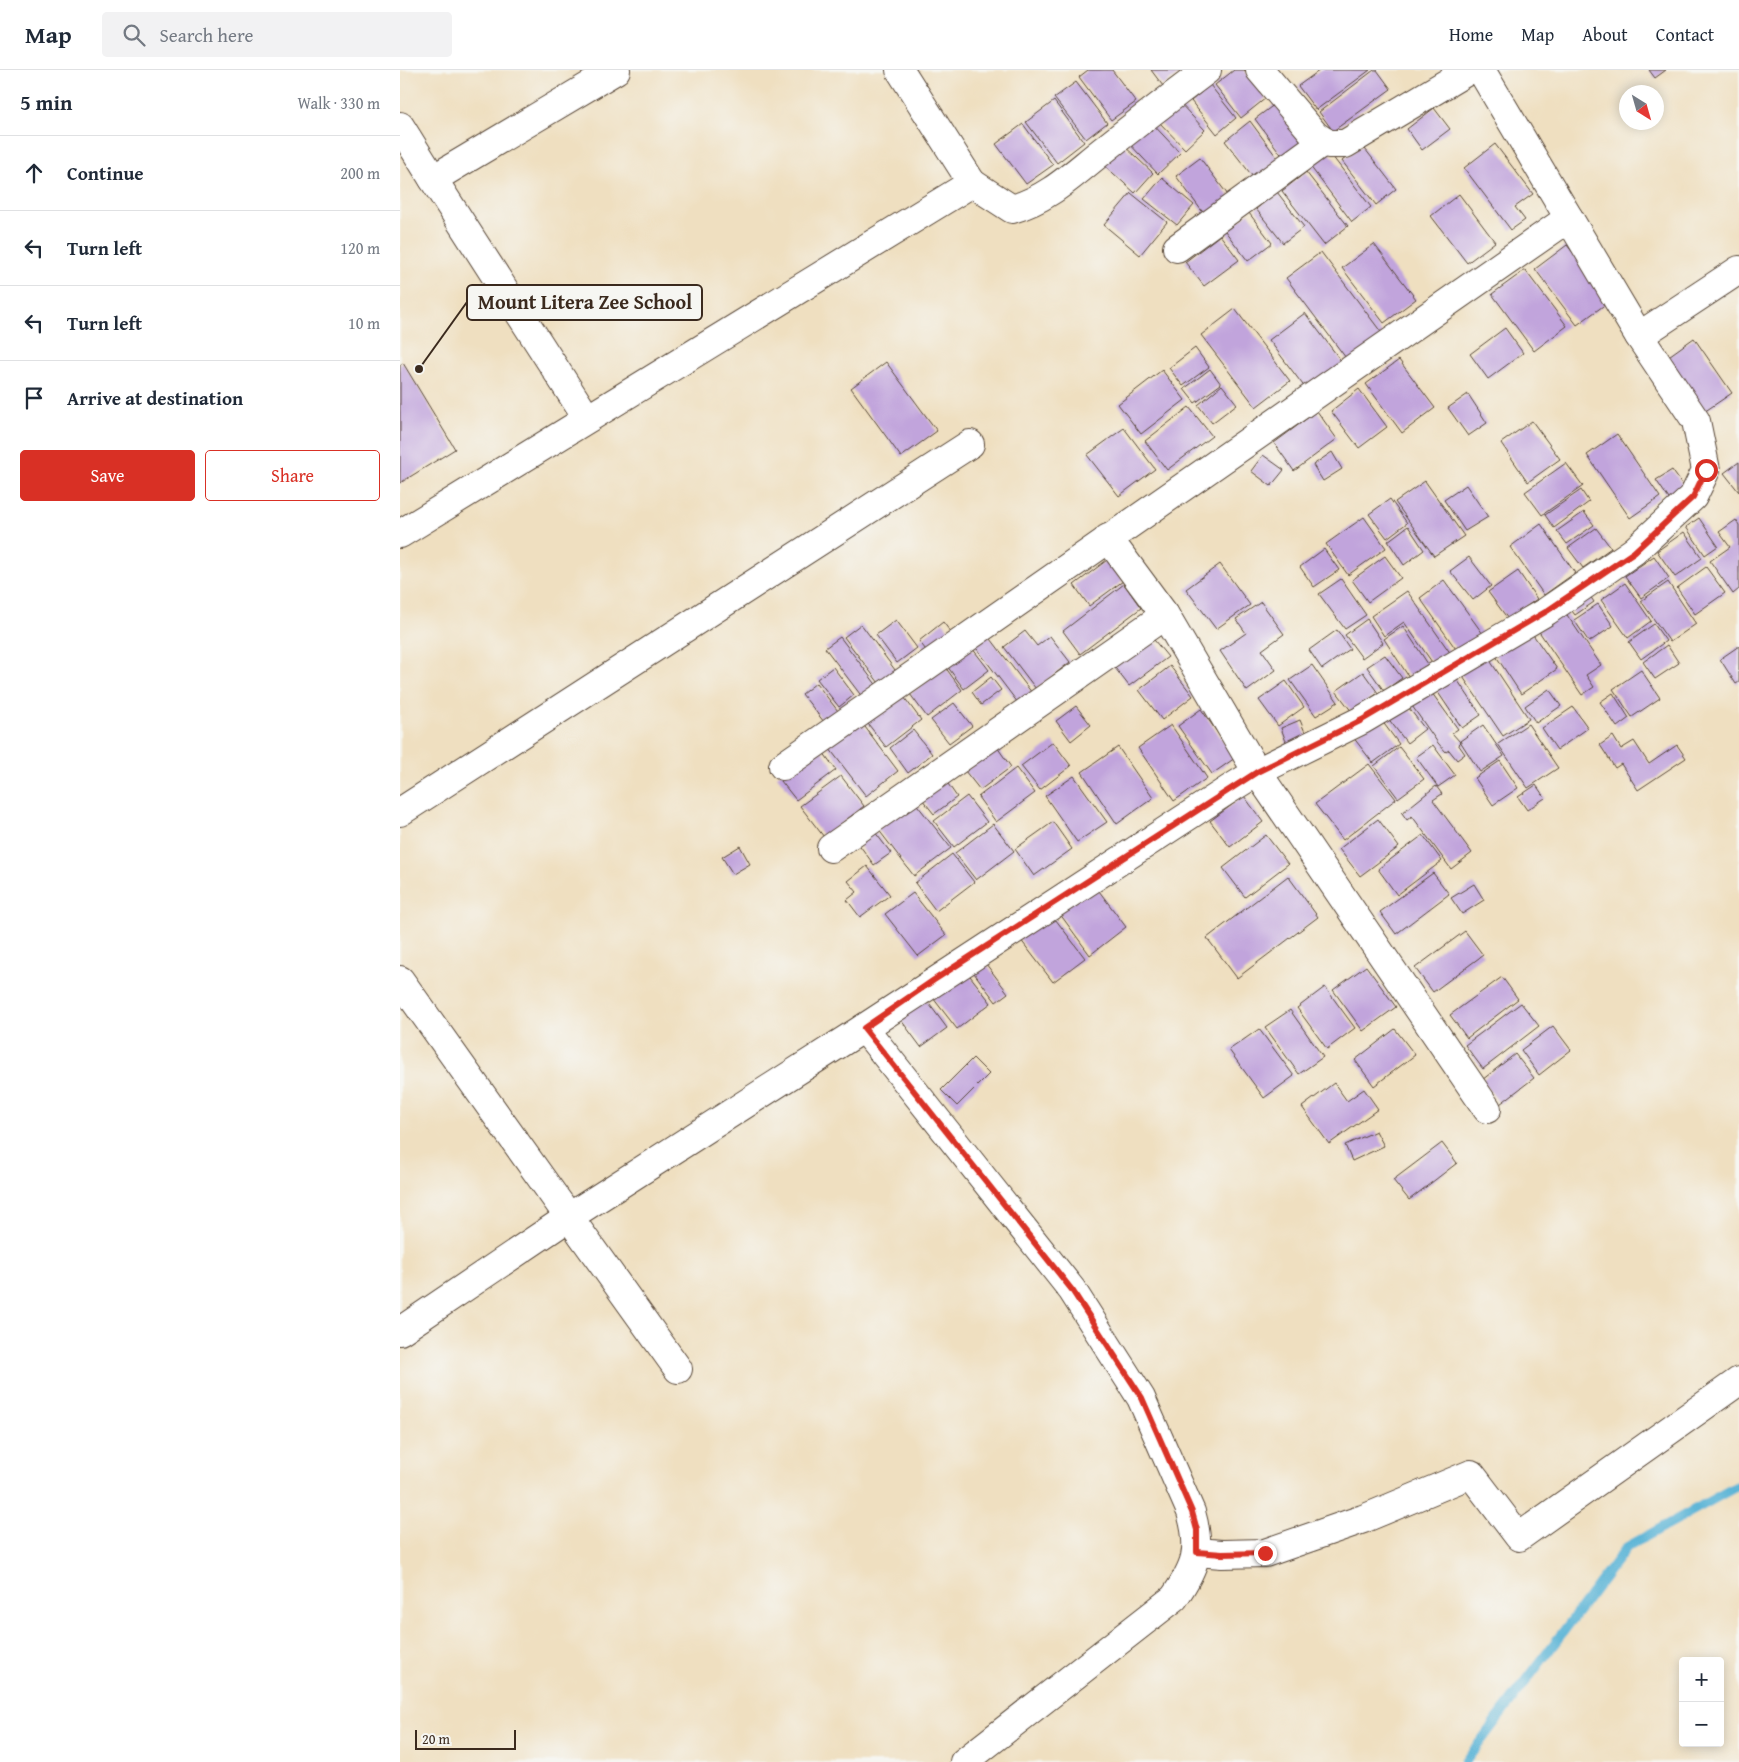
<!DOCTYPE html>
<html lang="en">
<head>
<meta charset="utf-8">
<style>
	:root { --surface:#fff; --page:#f2f2f3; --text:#1f2937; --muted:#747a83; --line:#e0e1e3; --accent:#d93025 }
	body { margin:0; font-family:"Gentium Book Plus",serif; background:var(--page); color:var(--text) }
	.controls { position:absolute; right:15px; bottom:15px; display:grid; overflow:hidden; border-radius:5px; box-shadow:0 2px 12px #0003 }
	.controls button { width:45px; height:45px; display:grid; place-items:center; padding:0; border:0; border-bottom:1px solid var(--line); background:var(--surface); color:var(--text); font:25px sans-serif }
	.compass { position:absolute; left:1219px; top:15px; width:45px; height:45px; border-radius:50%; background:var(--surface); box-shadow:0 2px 12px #0003; rotate:143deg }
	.scale { position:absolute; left:15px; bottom:12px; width:101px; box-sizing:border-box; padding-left:5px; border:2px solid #3b2a1e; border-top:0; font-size:14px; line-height:18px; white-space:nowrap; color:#3b2a1e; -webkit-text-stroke:4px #f6f6f2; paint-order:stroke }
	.stop { position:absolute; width:15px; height:15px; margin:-11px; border:4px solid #d93025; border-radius:50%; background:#fff }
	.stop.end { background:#d93025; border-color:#fff; box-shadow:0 1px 5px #0008 }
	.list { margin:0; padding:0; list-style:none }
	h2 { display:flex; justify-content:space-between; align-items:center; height:65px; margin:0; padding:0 20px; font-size:21px }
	h2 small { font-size:16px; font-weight:400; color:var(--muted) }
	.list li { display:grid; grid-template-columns:32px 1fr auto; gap:15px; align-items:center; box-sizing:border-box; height:75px; padding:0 20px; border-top:1px solid var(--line) }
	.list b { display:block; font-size:19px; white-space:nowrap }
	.list em { font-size:16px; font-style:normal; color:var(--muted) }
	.actions { display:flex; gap:10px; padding:15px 20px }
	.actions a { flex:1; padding:11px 0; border:1px solid var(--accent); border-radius:5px; text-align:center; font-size:18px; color:var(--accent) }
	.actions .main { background:var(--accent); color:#fff }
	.icon { flex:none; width:28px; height:28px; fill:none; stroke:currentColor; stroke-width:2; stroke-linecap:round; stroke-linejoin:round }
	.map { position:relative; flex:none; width:1339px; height:1692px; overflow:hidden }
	header { display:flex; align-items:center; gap:30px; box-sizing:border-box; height:70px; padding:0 25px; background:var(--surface); border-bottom:1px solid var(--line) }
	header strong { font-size:24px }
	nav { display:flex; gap:28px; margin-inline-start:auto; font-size:18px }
	.search { width:350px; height:45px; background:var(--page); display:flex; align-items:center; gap:12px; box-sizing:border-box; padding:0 18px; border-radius:5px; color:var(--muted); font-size:19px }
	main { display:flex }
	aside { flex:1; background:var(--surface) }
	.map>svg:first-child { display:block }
</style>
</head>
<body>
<header>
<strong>Map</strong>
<div class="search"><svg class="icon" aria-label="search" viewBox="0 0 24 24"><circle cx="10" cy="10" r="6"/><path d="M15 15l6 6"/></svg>Search here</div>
<nav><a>Home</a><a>Map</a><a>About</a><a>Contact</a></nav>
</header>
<main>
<aside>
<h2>5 min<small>Walk · 330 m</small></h2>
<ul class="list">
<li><svg class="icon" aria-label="ahead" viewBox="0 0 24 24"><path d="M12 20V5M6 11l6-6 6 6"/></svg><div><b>Continue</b></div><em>200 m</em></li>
<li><svg class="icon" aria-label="left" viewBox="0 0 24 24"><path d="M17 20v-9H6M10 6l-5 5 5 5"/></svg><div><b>Turn left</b></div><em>120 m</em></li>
<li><svg class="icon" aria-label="left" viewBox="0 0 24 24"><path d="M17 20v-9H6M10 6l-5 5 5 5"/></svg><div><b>Turn left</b></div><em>10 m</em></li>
<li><svg class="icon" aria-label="arrive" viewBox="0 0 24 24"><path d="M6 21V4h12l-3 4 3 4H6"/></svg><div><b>Arrive at destination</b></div></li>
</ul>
<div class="actions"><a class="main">Save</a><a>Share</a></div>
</aside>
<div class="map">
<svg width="1339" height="1692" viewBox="0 0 1339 1692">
	<rect width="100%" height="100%" fill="#f6f6f2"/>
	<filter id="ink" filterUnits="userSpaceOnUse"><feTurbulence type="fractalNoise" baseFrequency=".02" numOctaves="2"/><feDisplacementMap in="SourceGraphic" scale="10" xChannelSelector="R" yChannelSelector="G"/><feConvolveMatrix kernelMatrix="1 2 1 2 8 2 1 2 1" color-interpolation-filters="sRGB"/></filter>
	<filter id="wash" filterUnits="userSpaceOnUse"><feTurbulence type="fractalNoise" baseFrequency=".0096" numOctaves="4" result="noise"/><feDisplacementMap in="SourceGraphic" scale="20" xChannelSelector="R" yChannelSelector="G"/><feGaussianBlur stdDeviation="1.12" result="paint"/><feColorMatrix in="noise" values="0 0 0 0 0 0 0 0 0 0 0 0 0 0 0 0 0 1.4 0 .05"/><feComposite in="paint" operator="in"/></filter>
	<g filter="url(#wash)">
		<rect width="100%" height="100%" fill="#efdfc0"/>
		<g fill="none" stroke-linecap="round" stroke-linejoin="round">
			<path stroke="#58b3d6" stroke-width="10" d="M1065 1692 1227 1477 1339 1415"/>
		</g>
		<g id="blocks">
			<g fill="#c1a4dc">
				<path d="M688 0H712L736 32 711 50 679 7Z"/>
				<path d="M751 0H784L763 16Z"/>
				<path d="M834 0H844L866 28 841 48 815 15Z"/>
				<path d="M920 0H970L916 40 898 16Z"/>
				<path d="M974 0H977L991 19 933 61 919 42Z"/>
				<path d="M1249 0H1266L1255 8Z"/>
				<path d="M676 12 707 53 686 69 654 28Z"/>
				<path d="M810 15 836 48 817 64 791 31Z"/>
				<path d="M654 31 684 72 657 93 626 52Z"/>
				<path d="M778 31 805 60 785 79 757 50Z"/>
				<path d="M879 31 911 72 886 91 855 49Z"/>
				<path d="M1034 38 1050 59 1022 80 1007 59Z"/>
				<path d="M747 48 780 83 758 104 725 69Z"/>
				<path d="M850 51 881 93 857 112 825 71Z"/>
				<path d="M623 54 653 95 626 114 596 74Z"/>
				<path d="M721 73 753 103 735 123 702 93Z"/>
				<path d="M1095 74 1133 124 1115 137 1125 150 1111 160 1064 98Z"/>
				<path d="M962 75 996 119 976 135 942 91Z"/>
				<path d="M929 82 971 137 952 152 910 96Z"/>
				<path d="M800 88 831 129 807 148 776 106Z"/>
				<path d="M906 102 948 156 924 175 882 121Z"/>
				<path d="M762 108 794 135 777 155 744 129Z"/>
				<path d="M877 122 904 157 883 173 856 139Z"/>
				<path d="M731 123 767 152 740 185 704 155Z"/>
				<path d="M1059 124 1095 172 1067 193 1031 146Z"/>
				<path d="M849 143 872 173 848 191 825 161Z"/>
				<path d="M820 165 839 190 804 216 785 192Z"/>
				<path d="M974 174 1016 229 984 253 942 198Z"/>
				<path d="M1167 175 1210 231 1177 255 1135 199Z"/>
				<path d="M921 182 984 266 949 292 886 208Z"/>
				<path d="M1125 200 1167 256 1134 281 1092 224Z"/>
				<path d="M835 239 890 311 856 337 801 265Z"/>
				<path d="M905 243 945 296 909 323 869 270Z"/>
				<path d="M1105 258 1123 283 1088 309 1070 284Z"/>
				<path d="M1294 268 1332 323 1304 342 1266 288Z"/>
				<path d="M795 278 809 297 783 316 769 298Z"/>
				<path d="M999 290 1035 338 1002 363 966 314Z"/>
				<path d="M486 292 537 361 501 387 451 318Z"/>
				<path d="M3 293 55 379 0 413V295Z"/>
				<path d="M810 299 821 314 795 333 784 319Z"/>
				<path d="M762 300 785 330 741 364 718 334Z"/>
				<path d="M822 315 837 334 812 353 798 335Z"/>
				<path d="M959 319 987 357 959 378 931 341Z"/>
				<path d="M1068 324 1087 353 1068 366 1048 338Z"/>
				<path d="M789 337 812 366 767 400 745 371Z"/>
				<path d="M917 341 937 369 894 401 874 373Z"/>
				<path d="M1132 351 1160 389 1128 412 1101 373Z"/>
				<path d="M724 358 755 399 719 426 687 385Z"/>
				<path d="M1217 364 1260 427 1230 448 1187 385Z"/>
				<path d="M932 382 942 399 923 411 913 395Z"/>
				<path d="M863 385 884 400 871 416 851 401Z"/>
				<path d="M1339 392V422L1324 403Z"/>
				<path d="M1166 393 1183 416 1142 445 1125 422Z"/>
				<path d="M1272 400 1287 421 1271 432 1256 410Z"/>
				<path d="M1025 411 1064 466 1034 486 995 432Z"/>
				<path d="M1066 415 1088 447 1065 461 1044 430Z"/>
				<path d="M1181 420 1189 432 1154 458 1145 445Z"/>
				<path d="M990 429 1007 453 987 468 969 444Z"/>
				<path d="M1184 442 1194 455 1167 474 1157 461Z"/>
				<path d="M964 447 986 478 948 505 926 474Z"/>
				<path d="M1299 448 1318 476 1305 485 1286 457Z"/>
				<path d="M1336 450 1339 455V519L1333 524 1310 491 1330 477 1319 462Z"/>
				<path d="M1141 454 1175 503 1144 525 1110 477Z"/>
				<path d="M1008 456 1024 480 1004 495 988 471Z"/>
				<path d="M1196 458 1211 478 1183 498 1168 478Z"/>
				<path d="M1284 462 1302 488 1275 507 1257 481Z"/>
				<path d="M924 479 939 500 914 517 900 497Z"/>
				<path d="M985 486 1001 508 968 532 952 510Z"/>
				<path d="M1254 486 1269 508 1241 528 1225 506Z"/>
				<path d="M1069 487 1091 516 1073 530 1050 501Z"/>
				<path d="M707 490 723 511 689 536 674 515Z"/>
				<path d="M820 494 850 535 816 559 786 519Z"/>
				<path d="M1306 497 1325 523 1295 544 1277 518Z"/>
				<path d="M1118 501 1137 529 1108 549 1088 522Z"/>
				<path d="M941 509 966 545 945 559 919 524Z"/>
				<path d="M1044 510 1083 564 1058 582 1020 528Z"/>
				<path d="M1268 512 1296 554 1270 572 1241 531Z"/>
				<path d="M1225 513 1251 551 1228 568 1201 530Z"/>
				<path d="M724 514 741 538 680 584 663 561Z"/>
				<path d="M1007 521 1051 584 1034 595 1004 552 984 566 971 546Z"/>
				<path d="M1188 523 1194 532 1175 545 1169 537Z"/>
				<path d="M861 532 884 564 862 580 876 600 847 621 820 581 846 563 836 549Z"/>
				<path d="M1198 534 1213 556 1189 572 1174 550Z"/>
				<path d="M1165 542 1201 595 1186 605 1194 617 1182 625 1138 560Z"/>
				<path d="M967 549 983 573 962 588 945 565Z"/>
				<path d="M496 550 517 578 497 593 476 565Z"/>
				<path d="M543 552 556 569 532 588 519 571Z"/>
				<path d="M461 554 498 604 482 617 444 567Z"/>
				<path d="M1254 554 1266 571 1241 589 1229 572Z"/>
				<path d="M1003 556 1028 594 1009 607 984 569Z"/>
				<path d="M1129 559 1157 599 1121 624 1094 583Z"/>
				<path d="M937 560 950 579 922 599 909 580Z"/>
				<path d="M625 561 637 576 650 566 670 592 636 619 604 577Z"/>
				<path d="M588 565 632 623 618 633 574 575Z"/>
				<path d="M750 565 768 587 729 616 712 594Z"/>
				<path d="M440 567 478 617 463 628 425 578Z"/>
				<path d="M1267 575 1279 593 1255 609 1243 592Z"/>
				<path d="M1339 576V612L1336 614 1320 589Z"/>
				<path d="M572 578 589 600 564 619 547 596Z"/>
				<path d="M1085 583 1129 649 1103 666 1059 601Z"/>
				<path d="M985 585 1002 608 984 621 967 597Z"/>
				<path d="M912 595 938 632 916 646 890 610Z"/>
				<path d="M770 596 793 626 762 650 739 620Z"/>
				<path d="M433 597 454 625 439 637 417 609Z"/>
				<path d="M545 597 562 620 527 647 510 624Z"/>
				<path d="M1241 600 1260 628 1232 647 1213 619Z"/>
				<path d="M963 602 978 623 952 642 936 621Z"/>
				<path d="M1054 605 1081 645 1062 658 1035 618Z"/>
				<path d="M591 607 601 620 581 635 572 622Z"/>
				<path d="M886 611 904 637 878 656 859 630Z"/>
				<path d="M416 613 438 641 424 652 402 624Z"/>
				<path d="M1029 619 1058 659 1052 663 1060 672 1058 674 1065 684 1057 690 1049 680 1046 682 1038 673 1010 633Z"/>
				<path d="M1149 619 1161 636 1136 653 1125 636Z"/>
				<path d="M501 623 521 650 486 677 465 650Z"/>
				<path d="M1213 623 1229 648 1217 657 1200 632Z"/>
				<path d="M554 633 572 656 549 673 531 650Z"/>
				<path d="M1005 633 1025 659 1007 673 987 647Z"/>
				<path d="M676 636 691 655 671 671 656 651Z"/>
				<path d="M1173 637 1188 658 1157 680 1142 658Z"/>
				<path d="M801 639 835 688 812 704 778 656Z"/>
				<path d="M979 647 999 674 973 693 953 667Z"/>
				<path d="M459 649 498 701 466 726 426 674Z"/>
				<path d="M900 650 909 672 889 680 881 658Z"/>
				<path d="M1128 654 1158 698 1128 718 1098 674Z"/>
				<path d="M771 655 807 708 774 731 738 678Z"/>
				<path d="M1083 655 1104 686 1080 702 1060 671Z"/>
				<path d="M513 660 532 684 508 703 490 678Z"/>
				<path d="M1213 666 1221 679 1234 671 1249 694 1277 675 1286 688 1238 720 1221 694 1215 698 1200 675Z"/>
				<path d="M653 672 671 696 640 720 621 696Z"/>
				<path d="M418 675 436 700 396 730 377 706Z"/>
				<path d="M1033 675 1055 705 1038 717 1016 687Z"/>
				<path d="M597 677 611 697 580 720 565 701Z"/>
				<path d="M718 677 753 728 717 754 682 702Z"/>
				<path d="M999 677 1024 709 998 728 974 696Z"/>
				<path d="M1100 691 1118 718 1093 735 1075 708Z"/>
				<path d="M969 694 996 729 943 770 915 734Z"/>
				<path d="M616 698 635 723 596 752 578 727Z"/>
				<path d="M441 706 464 736 424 767 400 736Z"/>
				<path d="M674 706 707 752 677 772 645 726Z"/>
				<path d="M546 711 557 727 534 744 522 729Z"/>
				<path d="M1136 715 1145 728 1127 740 1118 727Z"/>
				<path d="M1036 716 1042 724 1033 730 1072 783 1051 799 1012 746 1007 750 1002 743Z"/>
				<path d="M567 726 587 752 554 777 534 751Z"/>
				<path d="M844 726 863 752 830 777 810 751Z"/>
				<path d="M514 731 551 778 514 806 478 759Z"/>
				<path d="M978 749 999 777 960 806 939 779Z"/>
				<path d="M653 752 672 779 634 806 615 779Z"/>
				<path d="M593 754 614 781 576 810 555 783Z"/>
				<path d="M471 757 491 783 474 795 455 769Z"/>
				<path d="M866 765 888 794 845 827 823 798Z"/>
				<path d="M1023 765 1042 791 997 825 978 799Z"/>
				<path d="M340 776 350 794 333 804 322 787Z"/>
				<path d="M552 784 574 812 536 841 515 813Z"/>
				<path d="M467 796 490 825 460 847 447 830 457 822 448 811Z"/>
				<path d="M1033 803 1049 824 996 864 980 842Z"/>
				<path d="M888 806 918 847 837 908 807 868Z"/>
				<path d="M693 813 726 857 690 885 657 840Z"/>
				<path d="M1074 814 1084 830 1062 844 1051 828Z"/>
				<path d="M513 823 546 865 518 886 485 844Z"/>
				<path d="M649 841 685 888 653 912 617 865Z"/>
				<path d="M1065 861 1083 885 1033 922 1015 898Z"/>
				<path d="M583 890 608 923 596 932 571 899Z"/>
				<path d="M966 896 996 937 963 961 933 920Z"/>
				<path d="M567 902 591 933 557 959 533 928Z"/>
				<path d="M1102 907 1118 929 1067 968 1050 945Z"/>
				<path d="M925 917 955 958 927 979 897 938Z"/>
				<path d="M524 927 547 958 521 977 498 946Z"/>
				<path d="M1121 933 1139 956 1083 999 1065 975Z"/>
				<path d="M890 940 923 987 899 1004 865 957Z"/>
				<path d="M1153 956 1171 980 1139 1005 1121 980Z"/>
				<path d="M859 959 894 1006 864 1028 829 980Z"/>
				<path d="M995 959 1015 985 974 1016 955 990Z"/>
				<path d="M1115 984 1134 1008 1100 1034 1082 1010Z"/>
				<path d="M573 988 589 1004 557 1036 541 1020Z"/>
				<path d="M934 1013 947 1031 964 1019 978 1039 929 1074 902 1037Z"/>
				<path d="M976 1061 984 1076 952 1091 945 1075Z"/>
				<path d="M1042 1073 1057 1093 1009 1130 993 1110Z"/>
			</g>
		</g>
	</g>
	<g filter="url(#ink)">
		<use href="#blocks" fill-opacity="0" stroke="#564536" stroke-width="1"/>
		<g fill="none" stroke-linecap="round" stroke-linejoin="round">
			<defs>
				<g id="minor">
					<path d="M500 0 572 113"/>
					<path d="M860 0 915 65 928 74H945L1069 0"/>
					<path d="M0 56 33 109"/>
					<path d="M777 178 924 71"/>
					<path d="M1239 266 1339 200"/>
					<path d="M187 348 33 109 216 0"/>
					<path d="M0 464 572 113 612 139C648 129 672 105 701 82 736 54 771 27 807 0"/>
					<path d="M708 468 765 545 857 702 1087 1039"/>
					<path d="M383 696 1169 148"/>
					<path d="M0 742 570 374"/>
					<path d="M431 778 765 545"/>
					<path d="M0 910 169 1147 464 958 828 720 857 702 962 650 1147 541 1234 481 1293 427 1306 400 1296 351 1239 266 1081 0"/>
					<path d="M464 958 672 1220 741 1328 791 1442C802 1480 796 1496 774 1528L564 1692"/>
					<path d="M0 1261 169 1147 278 1299"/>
					<path d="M797 1482 822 1484 865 1483 963 1449 1071 1404 1119 1467 1339 1311"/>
				</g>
			</defs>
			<use href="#minor" stroke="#564536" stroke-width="30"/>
			<use href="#minor" stroke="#fff" stroke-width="28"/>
		</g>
	</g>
	<g fill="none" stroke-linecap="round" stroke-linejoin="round" filter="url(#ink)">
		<path stroke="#d93025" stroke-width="6" d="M865 1483 822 1484 797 1482V1460L792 1442 742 1328 672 1220 464 958 534 910 857 702 962 650 1147 541 1234 482 1293 427 1306 400"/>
	</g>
	<path fill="none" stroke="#3b2a1e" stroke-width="2" d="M19 299L67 232"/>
	<circle fill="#3b2a1e" stroke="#f6f6f2" stroke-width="2" cx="19" cy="299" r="5"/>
	<rect fill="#f6f6f2" stroke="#3b2a1e" stroke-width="2" x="67" y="215" width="235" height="35" rx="5"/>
	<g font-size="20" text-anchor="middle" font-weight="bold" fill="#3b2a1e">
		<text x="185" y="239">Mount Litera Zee School</text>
	</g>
</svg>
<div class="controls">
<button>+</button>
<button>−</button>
</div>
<svg class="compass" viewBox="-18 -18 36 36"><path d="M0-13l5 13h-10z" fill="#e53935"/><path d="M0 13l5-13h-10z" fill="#747a83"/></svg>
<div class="scale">20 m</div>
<div class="stop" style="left:1306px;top:400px"></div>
<div class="stop end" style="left:865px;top:1483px"></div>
</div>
</main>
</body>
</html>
